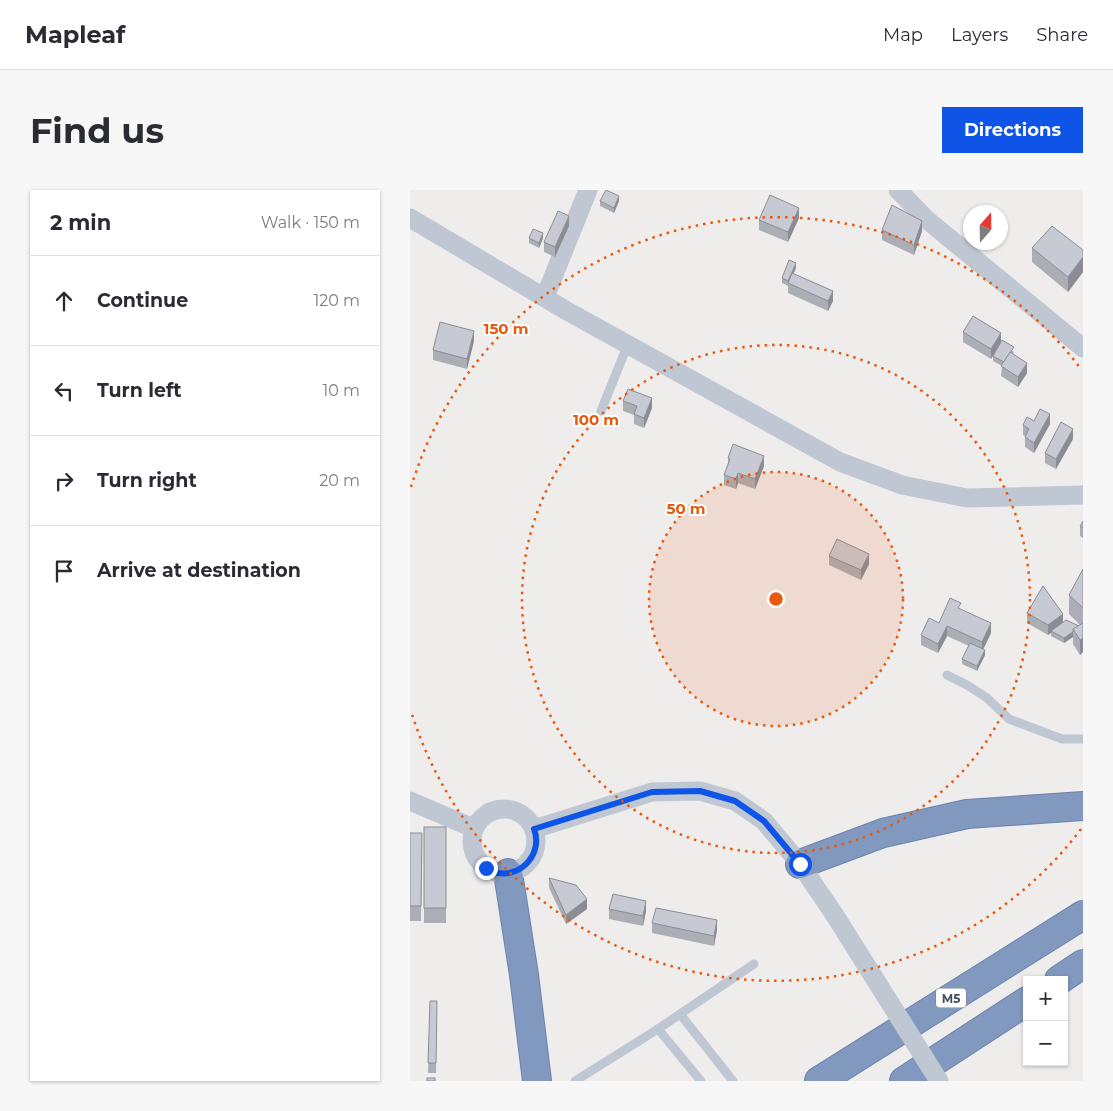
<!DOCTYPE html>
<html lang="en">
<head>
<meta charset="utf-8">
<style>
	:root { --surface:#fff; --page:#f7f7f7; --text:#2b2b33; --muted:#7c7c81; --line:#e1e1e2; --accent:#0e54e7 }
	body { margin:0; font-family:Montserrat,sans-serif; background:var(--page); color:var(--text) }
	.controls { position:absolute; right:15px; bottom:15px; display:grid; overflow:hidden; border-radius:0px; box-shadow:0 1px 4px #0004 }
	.controls button { width:45px; height:45px; display:grid; place-items:center; padding:0; border:0; border-bottom:1px solid var(--line); background:var(--surface); color:var(--text); font:25px sans-serif }
	.compass { position:absolute; left:553px; top:15px; width:45px; height:45px; border-radius:50%; background:var(--surface); box-shadow:0 1px 4px #0004; rotate:20deg }
	.stop { position:absolute; width:15px; height:15px; margin:-11px; border:4px solid #0e54e7; border-radius:50%; background:#fff }
	.stop.end { background:#0e54e7; border-color:#fff; box-shadow:0 1px 5px #0008 }
	.list { margin:0; padding:0; list-style:none }
	h2 { display:flex; justify-content:space-between; align-items:center; height:65px; margin:0; padding:0 20px; font-size:21px }
	h2 small { font-size:16px; font-weight:400; color:var(--muted) }
	.list li { display:grid; grid-template-columns:32px 1fr auto; gap:15px; align-items:center; box-sizing:border-box; height:90px; padding:0 20px; border-top:1px solid var(--line) }
	.list b { display:block; font-size:19px; white-space:nowrap }
	.list em { font-size:16px; font-style:normal; color:var(--muted) }
	.icon { flex:none; width:28px; height:28px; fill:none; stroke:currentColor; stroke-width:2; stroke-linecap:round; stroke-linejoin:round }
	.map { position:relative; flex:none; width:673px; height:891px; overflow:hidden; border-radius:0px }
	header { display:flex; align-items:center; gap:30px; box-sizing:border-box; height:70px; padding:0 25px; background:var(--surface); border-bottom:1px solid var(--line) }
	header strong { font-size:24px }
	nav { display:flex; gap:28px; margin-inline-start:auto; font-size:18px }
	.intro { display:flex; align-items:center; justify-content:space-between; box-sizing:border-box; height:120px; padding:0 30px }
	h1 { margin:0; font-size:35px }
	.button { padding:12px 22px; border-radius:0px; background:var(--accent); color:#fff; font-size:18px; font-weight:700 }
	main { display:flex; gap:30px; padding:0 30px }
	aside { flex:1; background:var(--surface); border-radius:0px; box-shadow:0 1px 4px #0004 }
	.map>svg:first-child { display:block }
</style>
</head>
<body>
<header>
<strong>Mapleaf</strong>
<nav><a>Map</a><a>Layers</a><a>Share</a></nav>
</header>
<div class="intro"><h1>Find us</h1><a class="button">Directions</a></div>
<main>
<aside>
<h2>2 min<small>Walk · 150 m</small></h2>
<ul class="list">
<li><svg class="icon" aria-label="ahead" viewBox="0 0 24 24"><path d="M12 20V5M6 11l6-6 6 6"/></svg><div><b>Continue</b></div><em>120 m</em></li>
<li><svg class="icon" aria-label="left" viewBox="0 0 24 24"><path d="M17 20v-9H6M10 6l-5 5 5 5"/></svg><div><b>Turn left</b></div><em>10 m</em></li>
<li><svg class="icon" aria-label="right" viewBox="0 0 24 24"><path d="M7 20v-9h11M14 6l5 5-5 5"/></svg><div><b>Turn right</b></div><em>20 m</em></li>
<li><svg class="icon" aria-label="arrive" viewBox="0 0 24 24"><path d="M6 21V4h12l-3 4 3 4H6"/></svg><div><b>Arrive at destination</b></div></li>
</ul>
</aside>
<div class="map">
<svg width="673" height="891" viewBox="0 0 673 891">
	<rect width="100%" height="100%" fill="#efecec"/>
	<g fill="none" stroke-linecap="round" stroke-linejoin="round">
		<defs>
			<g id="motorway">
				<path d="M390 674 473 643 557 624 673 616"/>
				<path d="M98 683 114 785 127 891"/>
				<path d="M649 790 673 774"/>
				<path d="M409 891 673 725"/>
				<path d="M494 891 617 811"/>
			</g>
		</defs>
		<use href="#motorway" stroke="#6c83ab" stroke-width="30"/>
		<g stroke="#bfc7d3" stroke-width="9">
			<path d="M191 221 218 154"/>
			<path d="M537 485 557 495 577 508 599 529 652 549H673"/>
			<path d="M270 824 323 891"/>
			<path d="M248 839 291 891"/>
			<path d="M165 891 248 839 344 774"/>
		</g>
		<g stroke="#bfc7d3" stroke-width="19">
			<path d="M488 0 516 29 673 158"/>
			<path d="M0 28 157 121 430 272 492 295 557 308 673 305"/>
			<path d="M135 107 178 0"/>
			<path d="M0 611 63 638"/>
			<circle cx="94" cy="651" r="32"/>
			<path d="M124 639 242 602 290 601 325 611 354 631 390 674 424 724"/>
		</g>
		<use href="#motorway" stroke="#8198bf" stroke-width="28"/>
		<path stroke="#bfc7d3" stroke-width="19" d="M424 724 529 891"/>
	</g>
	<g fill="#acaeb5">
		<path d="M190 11H209L204 23 190 16Z"/>
		<path d="M389 28 378 52 349 40V30Z"/>
		<path d="M159 36 145 67 134 62V52Z"/>
		<path d="M472 40 512 41 504 65 472 50Z"/>
		<path d="M119 48H133L129 58 119 53Z"/>
		<path d="M622 58 673 60V82L658 102 622 72Z"/>
		<path d="M386 78 383 84 423 111 418 121 378 103V96L372 93V88Z"/>
		<path d="M553 142 591 152 604 162 603 164 617 183 608 197 591 186 592 176 583 171V166L581 169 553 152Z"/>
		<path d="M64 151 57 179 23 170V160Z"/>
		<path d="M213 211 242 218 234 238 224 234V225L213 221Z"/>
		<path d="M624 231 640 234 624 263 615 257V246L613 245V235Z"/>
		<path d="M663 249 646 279 635 273V263Z"/>
		<path d="M318 268 354 276 345 299 328 293 326 299 314 295V285L318 276Z"/>
		<path d="M673 331V348L670 346V336Z"/>
		<path d="M419 366 459 374 451 390 419 375Z"/>
		<path d="M673 379V462L670 465 663 454V447L654 453 641 446V442L638 445 617 433V423L669 436 670 435 659 424V405Z"/>
		<path d="M551 420 581 443 573 459 575 465 567 481 552 474V469L559 456 537 446 528 463 511 455V445Z"/>
		<rect x="14" y="637" width="22" height="96"/>
		<path d="M0 643H12L11 731H0Z"/>
		<path d="M139 688 177 719 156 734 139 698Z"/>
		<path d="M199 719 236 721 233 736 199 729Z"/>
		<path d="M242 733 307 740 304 756 242 743Z"/>
		<path d="M20 811H27L26 883H18Z"/>
	</g>
	<g fill="#8c8d94">
		<path d="M209 6V11L204 23V18Z"/>
		<path d="M389 18V28L378 52V42Z"/>
		<path d="M159 26V36L145 67V57Z"/>
		<path d="M512 31V41L504 65V55Z"/>
		<path d="M133 43V48L129 58V53Z"/>
		<path d="M673 67V82L658 102V87Z"/>
		<path d="M386 73V78L379 94 378 91Z"/>
		<path d="M423 101V111L418 121V111Z"/>
		<path d="M64 141V151L57 179V169Z"/>
		<path d="M591 143V153L581 169V159Z"/>
		<path d="M617 173V183L608 197V187Z"/>
		<path d="M242 208V218L234 238V228Z"/>
		<path d="M640 224V234L624 263V253Z"/>
		<path d="M663 239V249L646 279V269Z"/>
		<path d="M354 266V276L345 299V289Z"/>
		<path d="M328 283V293L326 299V289Z"/>
		<path d="M459 364V374L451 390V380Z"/>
		<path d="M653 424V434L638 445V435Z"/>
		<path d="M581 433V443L572 462V452Z"/>
		<path d="M537 436V446L528 463V454Z"/>
		<path d="M663 442V447L654 453V448Z"/>
		<path d="M673 448V462L670 465V450Z"/>
		<path d="M575 460V465L567 481V476Z"/>
		<path d="M177 709V719L156 734V725Z"/>
		<path d="M236 711V721L233 736V726Z"/>
		<path d="M307 730V740L304 756V746Z"/>
	</g>
	<g fill="#c8cad3" stroke="#8c8d94">
		<path d="M196 0 209 6 204 18 190 11Z"/>
		<path d="M360 5 389 18 378 42 349 30Z"/>
		<path d="M482 15 512 31 504 55 472 40Z"/>
		<path d="M148 21 159 26 145 57 134 52Z"/>
		<path d="M642 36 673 60V67L658 87 622 58Z"/>
		<path d="M123 39 133 43 129 53 119 48Z"/>
		<path d="M379 70 386 73 378 91 372 88Z"/>
		<path d="M382 83 423 101 418 111 378 93Z"/>
		<path d="M563 126 591 143 581 159 553 142Z"/>
		<path d="M30 132 64 141 57 169 23 160Z"/>
		<path d="M592 150 604 157 594 172 583 166Z"/>
		<path d="M600 162 617 173 608 187 591 176Z"/>
		<path d="M218 199 242 208 234 228 224 224 227 216 213 211Z"/>
		<path d="M630 219 640 224 624 253 615 247 619 239 613 235 617 227 624 231Z"/>
		<path d="M651 232 663 239 646 269 635 263Z"/>
		<path d="M323 254 354 266 345 289 328 283 326 289 314 285 320 269 318 268Z"/>
		<path d="M673 331V338L670 336Z"/>
		<path d="M427 349 459 364 451 380 419 366Z"/>
		<path d="M673 379V418L659 405Z"/>
		<path d="M633 396 653 424 638 435 617 423Z"/>
		<path d="M540 408 551 413 548 418 581 433 572 452 537 436 528 454 511 445 519 428 529 433Z"/>
		<path d="M656 430 669 436 663 439V442L654 448 641 441Z"/>
		<path d="M673 433V448L670 450 663 439Z"/>
		<path d="M560 453 575 460 567 476 552 469Z"/>
		<rect x="14" y="637" width="22" height="81"/>
		<path d="M0 643H12L11 716H0Z"/>
		<path d="M139 688 166 695 177 709 156 725Z"/>
		<path d="M203 704 236 711 233 726 199 719Z"/>
		<path d="M246 718 307 730 304 746 242 733Z"/>
		<path d="M20 811H27L26 873H18Z"/>
		<rect x="17" y="888" width="8" height="3"/>
	</g>
	<g fill="none" stroke-linecap="round" stroke-linejoin="round">
		<path stroke="#0e54e7" stroke-width="6" d="M76 678C80 680 84 682 88 683 113 687 133 662 124 639L242 602 290 601 325 611 354 631 390 674"/>
	</g>
	<circle cx="366" cy="409" r="127" fill="#e8590c" fill-opacity=".12"/>
	<g fill="none" stroke="#e8590c" stroke-width="2.5" stroke-dasharray="2.5 5">
		<circle cx="366" cy="409" r="127"/>
		<circle cx="366" cy="409" r="254"/>
		<path d="M671 639A382 382 0 0 1 1 521M1 297A382 382 0 0 1 671 179"/>
	</g>
	<g text-anchor="middle" dominant-baseline="central" stroke-width="4" stroke-linejoin="round" paint-order="stroke">
		<rect fill="#fff" stroke="#7c828c" stroke-width="1" x="526" y="798.5" width="30" height="19" rx="4"/>
		<g font-size="12" font-weight="bold" fill="#444d5b">
			<text x="541" y="808">M5</text>
		</g>
	</g>
	<circle cx="366" cy="409" r="8" fill="#e8590c" stroke="#fff" stroke-width="2.5"/>
	<g font-size="15" text-anchor="middle" font-weight="bold" fill="#e8590c" stroke="#fff" stroke-width="4" stroke-linejoin="round" paint-order="stroke">
		<text x="96" y="144">150 m</text>
		<text x="186" y="235">100 m</text>
		<text x="276" y="324">50 m</text>
	</g>
</svg>
<div class="controls">
<button>+</button>
<button>−</button>
</div>
<svg class="compass" viewBox="-18 -18 36 36"><path d="M0-13l5 13h-10z" fill="#e53935"/><path d="M0 13l5-13h-10z" fill="#7c7c81"/></svg>
<div class="stop" style="left:390px;top:674px"></div>
<div class="stop end" style="left:76px;top:678px"></div>
</div>
</main>
</body>
</html>
